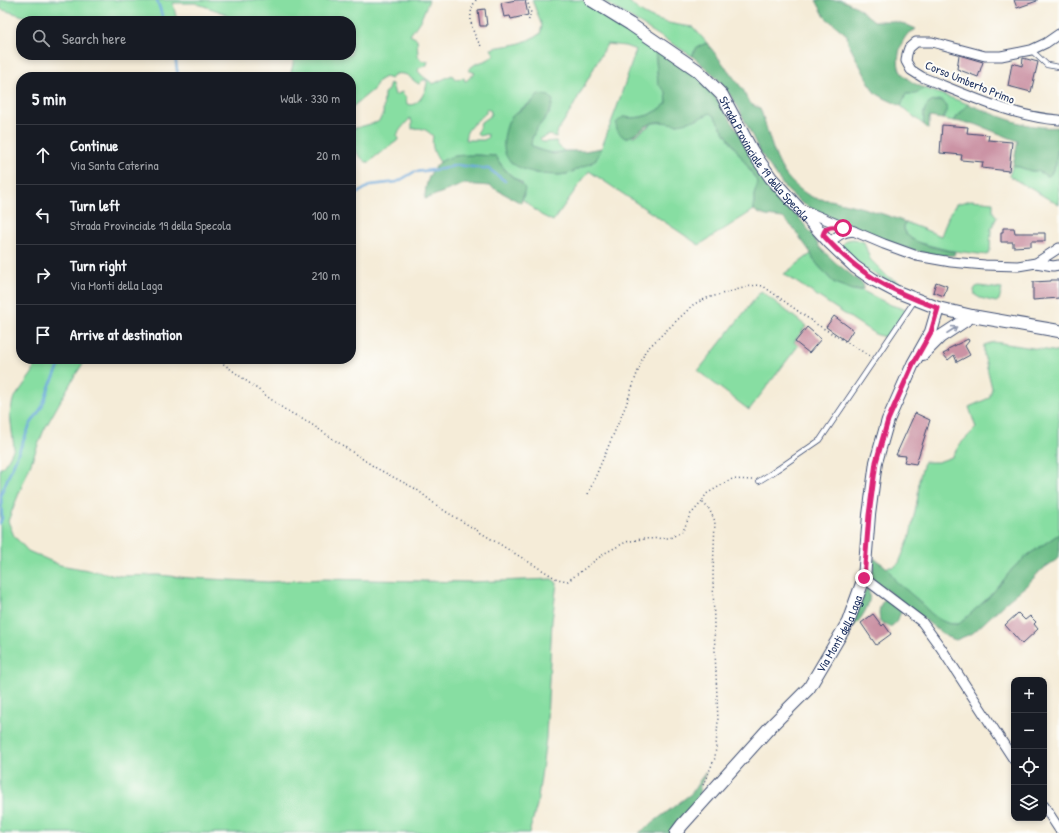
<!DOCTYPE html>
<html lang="en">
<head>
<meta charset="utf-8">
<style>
	:root { --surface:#171b24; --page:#20242c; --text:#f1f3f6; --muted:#9ea1a6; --line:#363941 }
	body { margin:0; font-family:"Patrick Hand",sans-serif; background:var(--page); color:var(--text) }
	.controls { position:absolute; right:12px; bottom:12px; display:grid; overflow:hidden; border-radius:8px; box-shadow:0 2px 6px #0003 }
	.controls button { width:36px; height:36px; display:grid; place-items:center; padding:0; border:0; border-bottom:1px solid var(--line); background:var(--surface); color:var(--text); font:20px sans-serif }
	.stop { position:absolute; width:12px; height:12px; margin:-9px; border:3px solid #db2777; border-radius:50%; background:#fff }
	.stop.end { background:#db2777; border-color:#fff; box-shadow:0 1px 4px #0008 }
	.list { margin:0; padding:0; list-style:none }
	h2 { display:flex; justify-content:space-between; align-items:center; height:52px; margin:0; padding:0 16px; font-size:17px }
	h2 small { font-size:13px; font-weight:400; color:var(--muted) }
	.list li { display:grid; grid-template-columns:26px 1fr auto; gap:12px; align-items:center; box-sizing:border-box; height:60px; padding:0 16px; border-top:1px solid var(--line) }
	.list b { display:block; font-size:15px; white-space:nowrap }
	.list p { margin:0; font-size:13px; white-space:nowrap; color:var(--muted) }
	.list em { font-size:13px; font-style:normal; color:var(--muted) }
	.icon { flex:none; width:22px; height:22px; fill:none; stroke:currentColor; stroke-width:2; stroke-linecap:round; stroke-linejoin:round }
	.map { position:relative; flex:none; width:1059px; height:833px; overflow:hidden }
	.search { position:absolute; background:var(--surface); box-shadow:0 2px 6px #0003; left:16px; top:16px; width:340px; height:44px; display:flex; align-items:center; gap:10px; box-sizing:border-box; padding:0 14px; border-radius:16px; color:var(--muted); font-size:15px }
	.panel { position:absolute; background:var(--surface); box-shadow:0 2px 6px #0003; left:16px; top:72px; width:340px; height:292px; border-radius:16px }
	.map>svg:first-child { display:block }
</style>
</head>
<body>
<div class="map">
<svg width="1059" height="833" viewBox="0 0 1059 833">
	<rect width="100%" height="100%" fill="#fdfcf7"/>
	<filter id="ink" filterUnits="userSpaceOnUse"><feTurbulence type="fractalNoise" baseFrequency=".025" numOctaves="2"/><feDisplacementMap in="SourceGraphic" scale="8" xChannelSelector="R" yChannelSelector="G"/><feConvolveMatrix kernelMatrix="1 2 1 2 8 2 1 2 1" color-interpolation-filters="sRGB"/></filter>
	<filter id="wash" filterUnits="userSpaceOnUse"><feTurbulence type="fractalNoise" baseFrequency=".012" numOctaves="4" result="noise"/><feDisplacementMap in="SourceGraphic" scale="16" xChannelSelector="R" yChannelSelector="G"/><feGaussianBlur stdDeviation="0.9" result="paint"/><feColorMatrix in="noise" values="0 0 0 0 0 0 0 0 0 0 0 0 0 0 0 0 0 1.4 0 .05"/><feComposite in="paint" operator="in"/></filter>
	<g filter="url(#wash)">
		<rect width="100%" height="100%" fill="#f5ecd8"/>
		<g fill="#87dea2" stroke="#518680" fill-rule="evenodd">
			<path d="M0 0H429L421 19 410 35 417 39 418 56 422 61H428L427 65 419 68 418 71C422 77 428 79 433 84L452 75 455 79 464 78 465 81H466L475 73 468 70C470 68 472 67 474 65 480 61 489 62 494 54L491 49C500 46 508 46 517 44 525 42 532 38 540 34L542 26 532 0H582L655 47 658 84 666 92 667 103C655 115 639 120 623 117L633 137 653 123 668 122 677 124 697 119 710 113 714 116C728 140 745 160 758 183L754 195V210L699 245 589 171 553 221 541 215 522 199 524 195 522 183C511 176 502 168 496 156L475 155 456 156 440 162C434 154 431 146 433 136 426 129 421 127 412 129V122L410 118C406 124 399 129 397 136L399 138 397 141 376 156 370 162H366C356 154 347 143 352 129L378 122 383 115 384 93 388 90 390 83 392 84 395 95 402 92 406 98 407 104C418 109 428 89 427 80H423L419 84C409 79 410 72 395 74L391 79 385 77 378 81 374 89 351 108V77H290L295 55H351V21H236L224 13 195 3H173L177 21H40L0 9ZM607 44 625 46 636 50 617 107 600 152 592 163 567 174 559 175 534 173 518 111 533 101 538 94 550 113C542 123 531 132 531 145 541 152 552 155 564 151L558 145 556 141 543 142 540 139 549 135 556 137 558 130 570 112ZM487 109 491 111V115L481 122 477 134 479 136 487 134 488 137 484 140H466C463 130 479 119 486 113V110Z"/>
			<path d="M602 0H628C644 20 669 24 693 27L707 43C701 45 694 49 692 56Z"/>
			<path d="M924 88 968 104 961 111 954 121 943 119 946 115 939 100C925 101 922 112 924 125L901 106 906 94H916Z"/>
			<path d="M1059 143V205L1009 176 1013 165 1031 171H1038L1047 176 1050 175C1058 164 1055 155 1059 143Z"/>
			<path d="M971 200 993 202V212L997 217 991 229 990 250 987 255 947 250 916 242 908 236 904 229 905 222 941 236 949 215 956 204Z"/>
			<path d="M853 239 864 242 870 259 888 277 917 291 915 295 865 269 841 246 847 240Z"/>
			<path d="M812 253 813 259 817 264 833 282 857 291 861 290 891 305 907 310 887 338 875 334 784 274Z"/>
			<path d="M979 286 1002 289 999 300 996 302 980 298 975 295 974 290 976 287Z"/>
			<path d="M761 291 806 326 794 342 798 346 749 410 698 371Z"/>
			<path d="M994 342 1059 352V534L1028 555 1013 568 1002 582 988 598 959 624C937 626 926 608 912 595 907 590 900 586 895 581 892 577 889 571 887 567H894L899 563 910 536 918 496 919 480 924 462H938L952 457 960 444 976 428 969 407 989 398 992 388 984 355V345Z"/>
			<path d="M35 359H86L74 377 44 430 8 521 14 536 28 551 60 565 121 576 159 575 190 578 268 582 324 579 469 582 552 579 557 583 552 621 546 738 543 762 537 805 529 833H2L0 831V468H2L9 458 14 448 10 414 13 400 33 372Z"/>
		</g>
		<g fill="#6dbd88" stroke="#447673">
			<path d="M816 0H841L857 7 874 21H892L905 24 916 29C914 31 910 32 908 34 900 41 895 63 901 72 907 80 915 84 924 88L916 94H906L901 106 884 98 874 92 848 43 847 35 825 17Z"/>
			<path d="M707 43 744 91C746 100 751 106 760 108 768 130 772 154 785 174 791 182 801 191 810 196 817 200 827 199 834 201 858 206 882 213 905 222 904 224 904 227 904 229 907 244 942 249 955 252L954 255 936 256 902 247 816 211 800 202 785 188 766 161 758 148 738 107 726 89 714 75 692 56 697 47Z"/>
			<path d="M655 47 697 76 713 93 778 192 812 234 820 248 836 263 863 284 864 288 861 290H852L833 282 817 264 813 259 811 253 793 228 783 218 766 216 758 213 754 210V195L758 183C745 160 728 140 714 116L710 113C700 118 689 123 677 124 669 124 660 120 652 123 642 127 636 136 625 138 619 134 616 130 616 123L623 117C639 120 655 115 667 103L666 92 658 84Z"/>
			<path d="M538 94 549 96 553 100C552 118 531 127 531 145L536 149 554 154 564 151H585L601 148C598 161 593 162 582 167 577 169 572 173 566 174 551 177 517 172 508 159 501 150 504 133 508 123 512 112 525 109 533 101 535 99 537 96 538 94Z"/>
			<path d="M933 101H943C948 107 947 112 943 119L929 117V129L924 125C923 115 923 106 933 101Z"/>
			<path d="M968 104C997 115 1027 130 1059 127V143L1057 149 1056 164 1050 175 1047 176 1038 171H1031L1013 165 1018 141 975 124 954 121 961 111Z"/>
			<path d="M475 155 496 156C499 163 503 168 508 173 514 179 521 181 525 189L521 203 490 186 464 184 425 199C425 178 434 159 456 156 462 155 469 155 475 155Z"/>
			<path d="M1059 534V558L1041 570 1028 584 1005 603 973 633 956 640 947 637 872 579 874 558C878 562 882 563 886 567 890 570 892 576 895 580 899 585 906 589 911 594 926 606 937 626 959 624L988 598 1002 582 1013 568 1028 555Z"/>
			<path d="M867 587C875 600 862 618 853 627L849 625Z"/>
			<path d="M887 597 902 608C900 615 897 625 889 627L880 621C878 611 879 604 887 597Z"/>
			<path d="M706 772 700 786V799L673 833H639L692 793 700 780Z"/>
		</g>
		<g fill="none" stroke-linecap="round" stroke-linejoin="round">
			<g stroke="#6ba9dd" stroke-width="2.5">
				<path d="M157 0 164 21"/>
				<path d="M175 55 178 77"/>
				<path d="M351 197 371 185 397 182 414 172 442 169 457 165 489 169 505 181"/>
				<path d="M0 523 2 518 1 494 30 425 42 407 50 385 63 359"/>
			</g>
		</g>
		<g id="blocks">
			<g fill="#cb93a4">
				<path d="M516 0H525L528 15 511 19 510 16 504 17 501 3Z"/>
				<path d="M1014 0H1037V1L1017 8Z"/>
				<path d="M485 9 487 26H480L478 10Z"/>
				<path d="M959 55 983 62 978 77 957 69Z"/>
				<path d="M1023 58 1038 62 1031 92 1008 86 1012 63 1022 66Z"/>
				<path d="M942 125 968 127 967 133 989 135 988 140 1012 142 1009 171 982 168 983 162 961 160 962 155 940 153Z"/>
				<path d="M1003 228H1014L1015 233H1045V241H1031V246L1013 247V242H1001V232H1003Z"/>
				<path d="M1051 280H1059V298L1033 300V282L1051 281Z"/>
				<path d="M936 282 947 286 944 296 933 292Z"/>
				<path d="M834 316 853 330 846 341 826 327Z"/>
				<path d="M807 327 821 339 809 353 795 342Z"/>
				<path d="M968 339 969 341 965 346 970 355 957 362 954 355 948 360 943 354 949 351 948 349Z"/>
				<path d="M915 413 930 420 916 464 904 462 906 456 896 455Z"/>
				<path d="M1018 613 1025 620 1030 616 1036 622 1034 624 1038 629 1022 644 1005 625Z"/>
				<path d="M873 614 882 626 884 624 891 634 876 645 861 623Z"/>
			</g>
		</g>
	</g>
	<g filter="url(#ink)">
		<use href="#blocks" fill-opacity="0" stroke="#3c4b70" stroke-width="1"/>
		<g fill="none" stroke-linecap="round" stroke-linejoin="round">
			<defs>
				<g id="lane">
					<path d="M1031 50 1047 65 1059 67"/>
					<path d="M759 481 772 473 820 440 915 300"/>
				</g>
				<g id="street">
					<path d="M1059 34 1046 43 1031 50 1001 56H985L932 42H916L909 48 907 54 906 61 911 70 922 77C965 94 1013 117 1059 120"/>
					<path d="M799 208 884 244 917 256 951 262 985 265 1018 266 1036 263 1059 248"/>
					<path d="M830 243C837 235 843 232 854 231"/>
					<path d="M1036 263 1053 266 1059 265"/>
					<path d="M864 578 922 622 941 648 1014 760"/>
					<path d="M1044 806 1059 829"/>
				</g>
				<g id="secondary">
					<path id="s1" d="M591 0 630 24 697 70 722 95 752 151 771 178 830 243 855 267 874 280 895 291 938 308 972 316 1059 331"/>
					<path d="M923 354 940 337 972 316"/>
					<path id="s2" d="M676 833 682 825 771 726 809 688 848 622 864 578 869 515 876 462 888 420 913 364 931 332 938 308"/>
				</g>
			</defs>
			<use href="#lane" stroke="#3c4b70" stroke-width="6"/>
			<use href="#street" stroke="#3c4b70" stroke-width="11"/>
			<use href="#secondary" stroke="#3c4b70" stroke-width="14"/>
			<g stroke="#3c4b70" stroke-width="1.5" stroke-dasharray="1 3" stroke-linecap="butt">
				<path d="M476 0C466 14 472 33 481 46"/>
				<path d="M527 0 531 13 528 22"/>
				<path d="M217 359 284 409 311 424 376 468 416 489 440 508 557 579 568 581 605 553 626 542 641 539 670 538 683 531 690 515 702 502"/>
				<path d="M588 494 626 405 645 351 694 304 707 298 747 287 756 285 763 286 816 324 870 356"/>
				<path d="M703 785 715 758 718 721 714 627 713 574 715 521 709 509 702 502 706 494 732 479 752 480"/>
			</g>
			<use href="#lane" stroke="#fff" stroke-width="4.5"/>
			<use href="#street" stroke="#fff" stroke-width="9"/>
			<use href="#secondary" stroke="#fff" stroke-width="12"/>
		</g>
		<defs><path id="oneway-shaft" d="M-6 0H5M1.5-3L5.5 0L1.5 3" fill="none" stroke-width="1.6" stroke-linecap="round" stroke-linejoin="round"/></defs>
		<use stroke="#8d97ae" href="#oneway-shaft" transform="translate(952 330) rotate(-33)"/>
	</g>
	<g fill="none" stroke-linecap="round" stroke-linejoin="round" filter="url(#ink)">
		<path stroke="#db2777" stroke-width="5" d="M843 228C833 226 826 225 823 235 857 273 890 291 938 308L931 332 913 364 888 420 876 462 869 515 864 578"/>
	</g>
	<g text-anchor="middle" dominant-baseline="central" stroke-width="4" stroke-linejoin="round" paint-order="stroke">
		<g font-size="12" fill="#1b2f5e" stroke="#fdfcf7">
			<text transform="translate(970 82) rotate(22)">Corso Umberto Primo</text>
			<text stroke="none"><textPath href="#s1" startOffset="239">Strada Provinciale 19 della Specola</textPath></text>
			<text stroke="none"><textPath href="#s2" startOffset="259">Via Monti della Laga</textPath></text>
		</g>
	</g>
</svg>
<div class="controls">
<button>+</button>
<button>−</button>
<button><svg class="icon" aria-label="locate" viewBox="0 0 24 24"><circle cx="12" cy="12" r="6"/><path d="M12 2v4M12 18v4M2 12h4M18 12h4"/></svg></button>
<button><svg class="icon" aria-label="layers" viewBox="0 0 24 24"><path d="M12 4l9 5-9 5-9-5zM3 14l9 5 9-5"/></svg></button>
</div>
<div class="stop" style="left:843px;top:228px"></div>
<div class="stop end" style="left:864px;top:578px"></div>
<div class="search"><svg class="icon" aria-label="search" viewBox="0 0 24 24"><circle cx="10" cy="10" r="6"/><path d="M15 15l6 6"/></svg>Search here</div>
<section class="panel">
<h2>5 min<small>Walk · 330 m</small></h2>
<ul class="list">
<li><svg class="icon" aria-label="ahead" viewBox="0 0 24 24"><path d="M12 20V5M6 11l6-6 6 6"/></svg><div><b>Continue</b><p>Via Santa Caterina</p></div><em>20 m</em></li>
<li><svg class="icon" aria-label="left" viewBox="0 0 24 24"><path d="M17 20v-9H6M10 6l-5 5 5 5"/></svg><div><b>Turn left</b><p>Strada Provinciale 19 della Specola</p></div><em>100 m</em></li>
<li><svg class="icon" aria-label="right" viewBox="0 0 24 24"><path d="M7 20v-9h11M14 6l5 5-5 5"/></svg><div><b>Turn right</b><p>Via Monti della Laga</p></div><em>210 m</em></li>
<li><svg class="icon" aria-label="arrive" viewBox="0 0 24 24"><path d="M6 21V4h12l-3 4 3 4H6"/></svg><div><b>Arrive at destination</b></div></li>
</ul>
</section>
</div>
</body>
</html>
